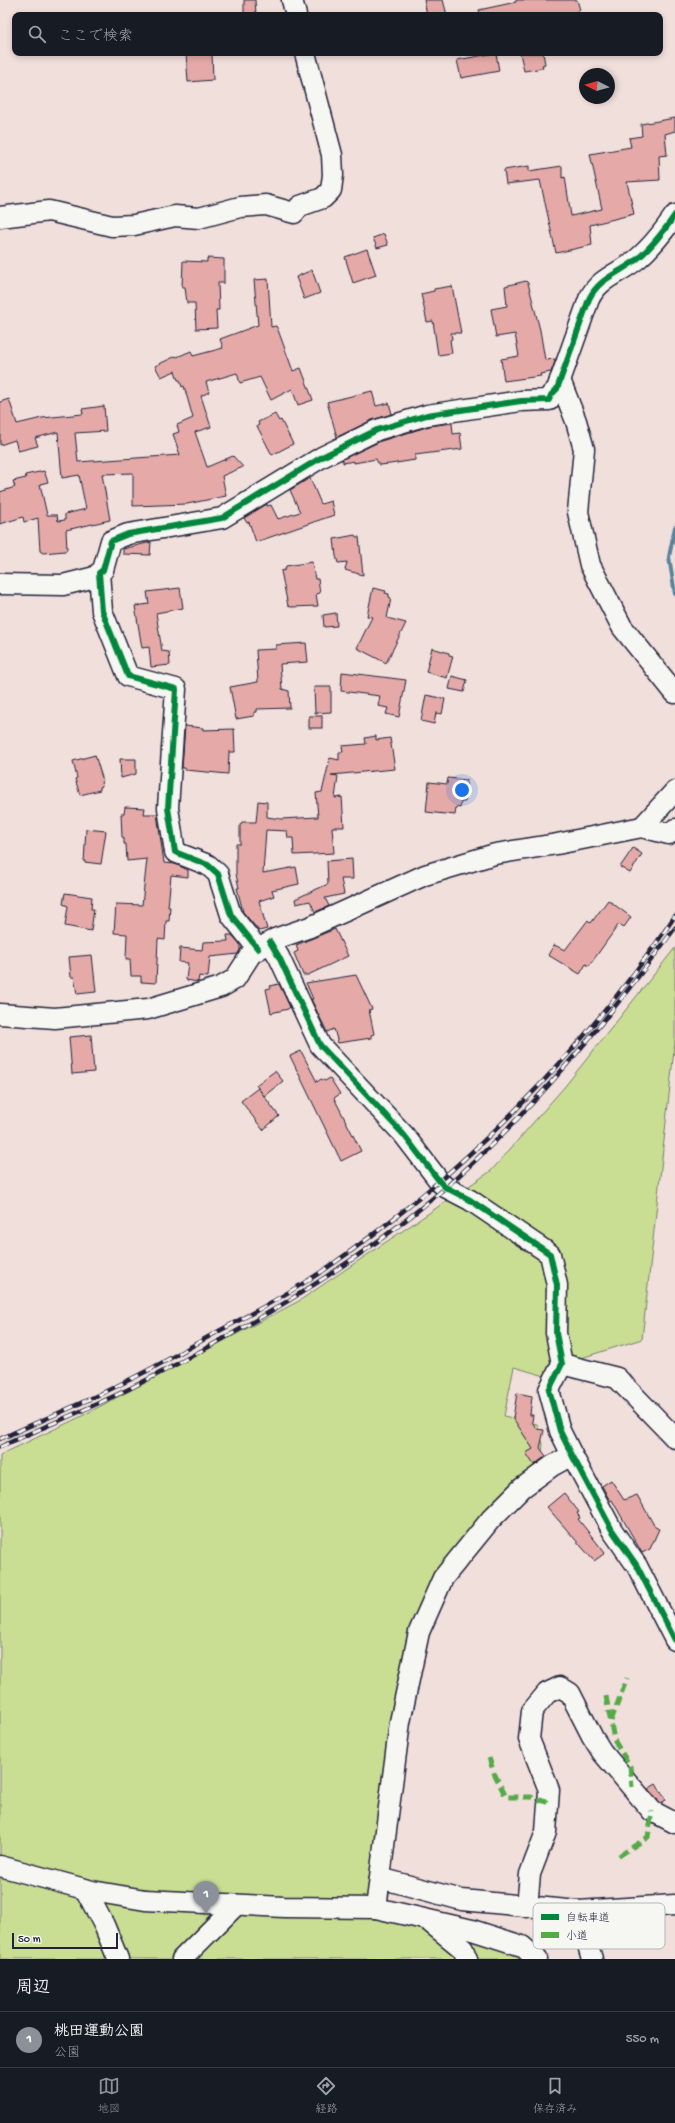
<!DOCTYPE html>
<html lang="ja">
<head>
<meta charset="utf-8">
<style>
	:root { --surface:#171b24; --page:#20242c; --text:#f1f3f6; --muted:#9ea1a6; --line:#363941; --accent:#8c9099 }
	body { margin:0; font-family:"Gochi Hand","Klee One",sans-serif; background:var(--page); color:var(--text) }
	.compass { position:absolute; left:579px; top:68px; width:36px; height:36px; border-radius:50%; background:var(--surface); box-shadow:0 2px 6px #0003; rotate:276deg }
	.scale { position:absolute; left:12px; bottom:10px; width:106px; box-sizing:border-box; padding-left:4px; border:2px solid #22223b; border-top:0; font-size:11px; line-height:14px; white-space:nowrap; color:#22223b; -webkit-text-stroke:3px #f6f6f2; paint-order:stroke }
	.you { position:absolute; left:462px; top:790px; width:14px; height:14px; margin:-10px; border:3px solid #fff; border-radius:50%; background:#1a73e8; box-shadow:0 0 0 6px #1a73e833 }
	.badge { display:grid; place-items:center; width:26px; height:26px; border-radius:50%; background:var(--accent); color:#fff; font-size:13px; font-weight:700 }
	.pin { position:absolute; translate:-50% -33px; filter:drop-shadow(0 1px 2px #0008) }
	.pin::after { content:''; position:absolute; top:21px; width:14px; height:12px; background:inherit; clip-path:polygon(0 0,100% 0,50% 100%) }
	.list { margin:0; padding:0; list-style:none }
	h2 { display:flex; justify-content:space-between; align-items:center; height:52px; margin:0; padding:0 16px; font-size:17px }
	h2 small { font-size:13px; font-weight:400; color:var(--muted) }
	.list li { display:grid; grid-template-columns:26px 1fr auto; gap:12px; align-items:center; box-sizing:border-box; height:56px; padding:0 16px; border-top:1px solid var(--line) }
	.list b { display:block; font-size:15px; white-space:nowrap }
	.list p { margin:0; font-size:13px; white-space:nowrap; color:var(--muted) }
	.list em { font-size:13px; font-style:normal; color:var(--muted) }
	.icon { flex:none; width:22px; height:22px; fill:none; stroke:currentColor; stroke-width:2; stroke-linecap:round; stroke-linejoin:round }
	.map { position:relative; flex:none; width:675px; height:1959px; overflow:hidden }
	.search { position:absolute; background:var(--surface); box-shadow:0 2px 6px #0003; left:12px; right:12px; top:12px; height:44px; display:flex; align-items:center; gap:10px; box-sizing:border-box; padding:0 14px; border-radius:8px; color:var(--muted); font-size:15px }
	.sheet { height:108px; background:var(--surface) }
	nav { display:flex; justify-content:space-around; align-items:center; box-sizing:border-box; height:56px; border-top:1px solid var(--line); background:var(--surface); font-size:11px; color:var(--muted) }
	nav a { display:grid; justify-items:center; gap:2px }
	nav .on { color:var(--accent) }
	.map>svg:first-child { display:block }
</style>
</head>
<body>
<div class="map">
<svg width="675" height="1959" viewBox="0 0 675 1959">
	<rect width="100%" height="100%" fill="#f1dfdc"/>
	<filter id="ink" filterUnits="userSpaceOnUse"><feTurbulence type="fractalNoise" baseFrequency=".025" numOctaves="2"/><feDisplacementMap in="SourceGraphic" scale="8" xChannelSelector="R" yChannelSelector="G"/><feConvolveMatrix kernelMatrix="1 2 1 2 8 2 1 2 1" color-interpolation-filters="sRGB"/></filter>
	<g filter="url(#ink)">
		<path fill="#c9de93" stroke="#768067" d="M675 948V1041L642 1339 562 1364 555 1379 514 1367 504 1416 537 1424 543 1444 539 1476 456 1562 419 1632 376 1907 537 1959H0V1455L78 1418 299 1301 491 1171 566 1085Z"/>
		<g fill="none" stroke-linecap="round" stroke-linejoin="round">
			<path stroke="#59839d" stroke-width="4" d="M675 527 669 557 675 594"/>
		</g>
		<g fill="#e5aaa8" stroke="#22223b">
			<path d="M244 0H255L256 15H244Z"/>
			<path d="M424 0H443L447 15H427Z"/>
			<path d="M516 0H577L580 10 571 15H480L479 10 516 2Z"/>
			<path d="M186 53H212L213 80 188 82Z"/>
			<path d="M496 53 499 71 461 78 457 60Z"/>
			<path d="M520 53H543L545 64 542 65 543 68 524 71Z"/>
			<path d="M675 118V131L665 134 667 155 659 156 660 180 627 182 634 214 590 225 592 245 556 253 540 180 506 184 504 170 529 166V171L562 166V178L565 177 571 216 602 209 590 154 631 147 629 138 642 136 641 124Z"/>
			<path d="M384 234 388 245 377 248 373 238Z"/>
			<path d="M367 249 376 275 353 283 345 257Z"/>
			<path d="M207 258 224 259V283H218L219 310H216L217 328 196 329 195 303H187L185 287H182L183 261 207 262Z"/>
			<path d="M312 270 320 293 304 299 296 277Z"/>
			<path d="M268 279 271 327 276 326 278 330 293 371 301 368 313 400 298 405 292 389 271 400 260 377 240 383 237 373 206 382 209 392 201 396 211 427 195 432 207 467 233 456 243 467 222 476 226 496 187 504 133 506V473L102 474 110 520 66 530 67 550 65 551 43 553 40 551 38 518 24 522 23 517 0 524V492L15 487 13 481 26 478 25 475 44 471 48 482 40 484 47 515H57L58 521 65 520V514L86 509 79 475 62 478 58 432 35 438 38 446 18 451 15 440 0 445V402L9 399 17 424 42 418 83 414 82 409 104 406 106 431 75 433 78 462 180 455 173 434 179 432 177 425 193 418 184 386 182 387 180 380H178L175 371 161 377 155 366 176 356 177 357 191 351 193 356 223 348 220 339 258 325 254 280Z"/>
			<path d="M526 281 528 283 540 330 545 360 556 359 551 372 540 374 541 376 504 381 501 359 519 356 515 334 496 337 491 309 507 306 505 286Z"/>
			<path d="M452 286 461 333H451L452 339 450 340 452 353 438 355 433 321 427 322 421 294 434 291V289Z"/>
			<path d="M372 391 376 406 389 403 392 414 372 420 337 437 327 402Z"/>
			<path d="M275 414 279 421 281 420 293 444 272 455 257 426 259 425 258 422Z"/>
			<path d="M452 423 453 434 460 433 462 449 415 455V460L390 464 379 465 376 459 354 463V461L343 463V460H341L381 441 430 426Z"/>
			<path d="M310 478 321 504 331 501 334 515 256 542 249 522 247 523 244 518 267 504V506L271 505 278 519 300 512 290 490Z"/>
			<path d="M355 535 356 537H359L363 575 345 570 347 562 338 563 336 556 334 539Z"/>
			<path d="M151 542 150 555 123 554V549Z"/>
			<path d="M312 562 315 579H318L320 593 316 594 318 606 291 607 288 606 281 571 285 570 286 566Z"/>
			<path d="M180 588 183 608 156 613 162 651 169 652 170 665 151 667 149 647 142 648 135 606 149 604 147 592Z"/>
			<path d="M373 588 386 591 385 593 389 594V597L391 598 387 618 406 623 386 663 357 648 372 617 367 616Z"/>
			<path d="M336 613 337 626 324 627 323 615Z"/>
			<path d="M306 643 308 662 280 664 282 689 289 691 290 708 257 709V712H254V716L236 719 230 687 258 682 256 650 276 649V645Z"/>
			<path d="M432 648 449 653V655L453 656 447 678 426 672Z"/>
			<path d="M342 672 406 680 399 717 386 714 388 708 378 706 380 696 341 691Z"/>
			<path d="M452 676 467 680 464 692 449 689Z"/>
			<path d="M314 687H331V712L315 713Z"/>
			<path d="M426 695 445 699 442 714 436 713 434 724 421 721Z"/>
			<rect x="309" y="716" width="13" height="12"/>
			<path d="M185 726 203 728V730L234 729 235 752H229L228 774 185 770V768H182Z"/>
			<path d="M376 736V740L390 738 395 769 331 775 338 776 335 798 342 797 344 827H332L334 853 294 855 293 838H288L287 831 266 830 263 873 296 867 299 884 272 890 274 896 259 901 267 929 259 931 243 912 237 888H239L236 874V844H240V825L242 822H256L258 801 267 802V817L281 819 318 817 316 793 322 792 330 758 339 760V752H343L342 746 366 744 365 738Z"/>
			<path d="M95 755 103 781 101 782 102 786 100 787V790L80 795 75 779 77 778 73 761Z"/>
			<path d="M120 759H136V774L121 778Z"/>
			<path d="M448 778 467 780 465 802H461L460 808 456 807 455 815 426 812 429 782 447 784Z"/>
			<path d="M125 807 145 808 144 814H157L164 863 175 864 188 870V877L171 875 168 907H170L169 921H166L165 940 158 939 156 983 141 982V976H131L130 959H126L127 934 114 933 116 904 142 905 147 859 127 861 126 844H124V838L122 837 121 814H124Z"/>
			<path d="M86 829 106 831 101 864 84 862Z"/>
			<path d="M633 848 642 854 630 873 620 867Z"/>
			<path d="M352 859 353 879H341L344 894 325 898 329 906 315 912 310 901 296 904 295 899 328 884 327 861Z"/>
			<path d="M65 893 92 897 91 909H94L91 931 65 926 68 906 63 904Z"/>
			<path d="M608 900 631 917 624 927 619 924 589 966 586 964 580 974 548 955 554 945 565 950 588 920 591 923Z"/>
			<path d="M335 929 348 956 308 975H303L294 953 298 951 296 945Z"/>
			<path d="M227 935H232L240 944V950L238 954 210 957 208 977 199 976 198 982 186 980 188 963 179 962 180 948 202 950 203 942 228 941Z"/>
			<path d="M92 955 96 992 77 994 74 977H71L69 957Z"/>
			<path d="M356 975 372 1009 369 1010 374 1034 371 1035V1038L338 1043 334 1029 327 1032 311 999H313L306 983Z"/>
			<path d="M279 984 290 1007 288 1009 271 1013 266 989 271 988 270 986Z"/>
			<path d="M91 1035 94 1072 72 1074 69 1037Z"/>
			<path d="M301 1051 317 1082 321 1079 325 1081 330 1078 340 1094 334 1098 361 1151 341 1161 290 1056Z"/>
			<path d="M275 1071 283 1081 264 1096 256 1085Z"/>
			<path d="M258 1088 279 1116 263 1130 241 1101Z"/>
			<path d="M517 1393 532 1396 530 1415H533L532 1422 537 1429 544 1430 540 1448 546 1456 534 1465 526 1453 533 1449 513 1418Z"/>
			<path d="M611 1480 624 1500 637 1495 655 1527 659 1529 650 1549 642 1553 612 1500 610 1501 602 1486Z"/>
			<path d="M564 1493 579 1512 577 1513 580 1518 578 1519 605 1553 594 1561 547 1507Z"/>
			<path d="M656 1784 666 1800 661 1803 648 1789Z"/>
		</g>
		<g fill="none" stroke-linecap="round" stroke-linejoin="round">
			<defs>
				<g id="minor">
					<path d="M292 0 296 15"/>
					<path d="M0 217 49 211 112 226 134 225 175 216 199 218 240 207 266 205 294 213 300 206 323 198 331 190 333 175 332 155 305 53"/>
					<path d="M560 380 576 421 584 449 578 512 590 565 622 627 675 693"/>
					<path d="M0 584 63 585 99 576"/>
					<path d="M642 827 675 791"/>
					<path d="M270 942 279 957 320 1045 404 1135 440 1182 445 1187 470 1200 550 1254 557 1285 556 1333 562 1364 549 1390 560 1431 572 1455 612 1530 637 1566 675 1640"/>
					<path d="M258 949 231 915 218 874 208 865 175 852 168 808 176 689 128 676 102 611 99 573 103 570 111 541 128 534 222 518 322 457 377 430 427 415 521 401 549 400 551 395 557 389 589 299C599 278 618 274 636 260 651 248 664 231 675 215"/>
					<path d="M0 1014 55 1018 148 1009 221 987 235 979 251 954 275 939 310 927 425 875 495 854 557 844 642 827 669 834 675 829"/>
					<path d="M562 1364 617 1378 675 1438"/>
					<path d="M0 1866 92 1891 145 1900 284 1907 376 1908 472 1930 522 1946 537 1959"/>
					<path d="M380 1878 462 1900 578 1911"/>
					<path d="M85 1889 104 1925 118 1959"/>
					<path d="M527 1907 530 1874 546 1832 549 1790 529 1739 532 1711 547 1693 560 1687 570 1693 592 1736 602 1752 652 1811 675 1823"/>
					<path d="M376 1908 400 1722 419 1632 443 1578 491 1519 522 1488 552 1466 572 1455"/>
					<path d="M431 1923 463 1949 467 1959"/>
					<path d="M182 1959 236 1905"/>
					<path d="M592 1959 578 1911 675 1905"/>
				</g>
			</defs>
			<use href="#minor" stroke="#22223b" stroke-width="23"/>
			<use href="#minor" stroke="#f6f6f2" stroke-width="20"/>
			<defs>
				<g id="rail">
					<path d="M0 1439C42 1420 86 1402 127 1381 158 1366 188 1348 219 1331 255 1312 291 1292 324 1270 462 1175 582 1054 675 916"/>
					<path d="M0 1447C43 1427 88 1409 131 1388 238 1333 346 1272 438 1194 529 1116 604 1024 675 928"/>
				</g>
			</defs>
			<use href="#rail" stroke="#22223b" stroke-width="4.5"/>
			<use href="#rail" stroke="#f6f6f2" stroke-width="3" stroke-dasharray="9" stroke-linecap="butt"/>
			<g stroke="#53aa46" stroke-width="5" stroke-dasharray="10 5" stroke-linecap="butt">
				<path d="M606 1696 614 1740 630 1766 632 1787"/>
				<path d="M611 1721 627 1678"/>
				<path d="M489 1758 494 1773 506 1797H531L549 1803"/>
				<path d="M619 1856 648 1837 652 1811"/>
			</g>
			<defs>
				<g id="cycleway">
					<path d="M270 942 279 957 320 1045 404 1135 440 1182 445 1187 470 1200 550 1254 557 1285 556 1333 562 1364 549 1390 560 1431 572 1455 612 1530 637 1566 675 1640"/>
					<path d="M258 949 231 915 218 874 208 865 175 852 168 808 176 689 128 676 102 611 99 573 103 570 111 541 128 534 222 518 322 457 377 430 427 415 521 401 549 400 551 395 557 389 589 299C599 278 618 274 636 260 651 248 664 231 675 215"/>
				</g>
			</defs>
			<use href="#cycleway" stroke="#f6f6f2" stroke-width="8"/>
			<use href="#cycleway" stroke="#00873e" stroke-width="6"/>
		</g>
	</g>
	<rect x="533" y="1903" width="132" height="46" rx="6" fill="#f6f6f2" stroke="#b6b6bb" stroke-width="1"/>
	<rect x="541" y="1914" width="18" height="6" fill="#00873e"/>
	<rect x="541" y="1932" width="18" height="6" fill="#53aa46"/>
	<g font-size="11" fill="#22223b">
		<text x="566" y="1921">自転車道</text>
		<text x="566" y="1939">小道</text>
	</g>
</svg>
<svg class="compass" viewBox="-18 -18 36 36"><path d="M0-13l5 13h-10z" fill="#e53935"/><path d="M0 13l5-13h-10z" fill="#9ea1a6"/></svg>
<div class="scale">50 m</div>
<div class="you"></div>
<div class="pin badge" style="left:206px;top:1914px">1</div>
<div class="search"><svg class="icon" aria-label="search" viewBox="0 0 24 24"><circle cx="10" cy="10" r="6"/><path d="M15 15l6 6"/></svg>ここで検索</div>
</div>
<section class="sheet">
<h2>周辺<small></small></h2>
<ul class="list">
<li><span class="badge">1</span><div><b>桃田運動公園</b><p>公園</p></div><em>550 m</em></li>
</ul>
</section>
<nav>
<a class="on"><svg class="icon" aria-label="map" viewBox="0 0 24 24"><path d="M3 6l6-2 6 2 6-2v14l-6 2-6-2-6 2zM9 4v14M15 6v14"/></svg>地図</a>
<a><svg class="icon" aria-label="directions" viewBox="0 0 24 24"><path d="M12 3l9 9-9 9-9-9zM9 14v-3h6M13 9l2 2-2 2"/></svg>経路</a>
<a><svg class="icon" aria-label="saved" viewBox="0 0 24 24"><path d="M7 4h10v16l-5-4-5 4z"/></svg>保存済み</a>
</nav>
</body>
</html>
